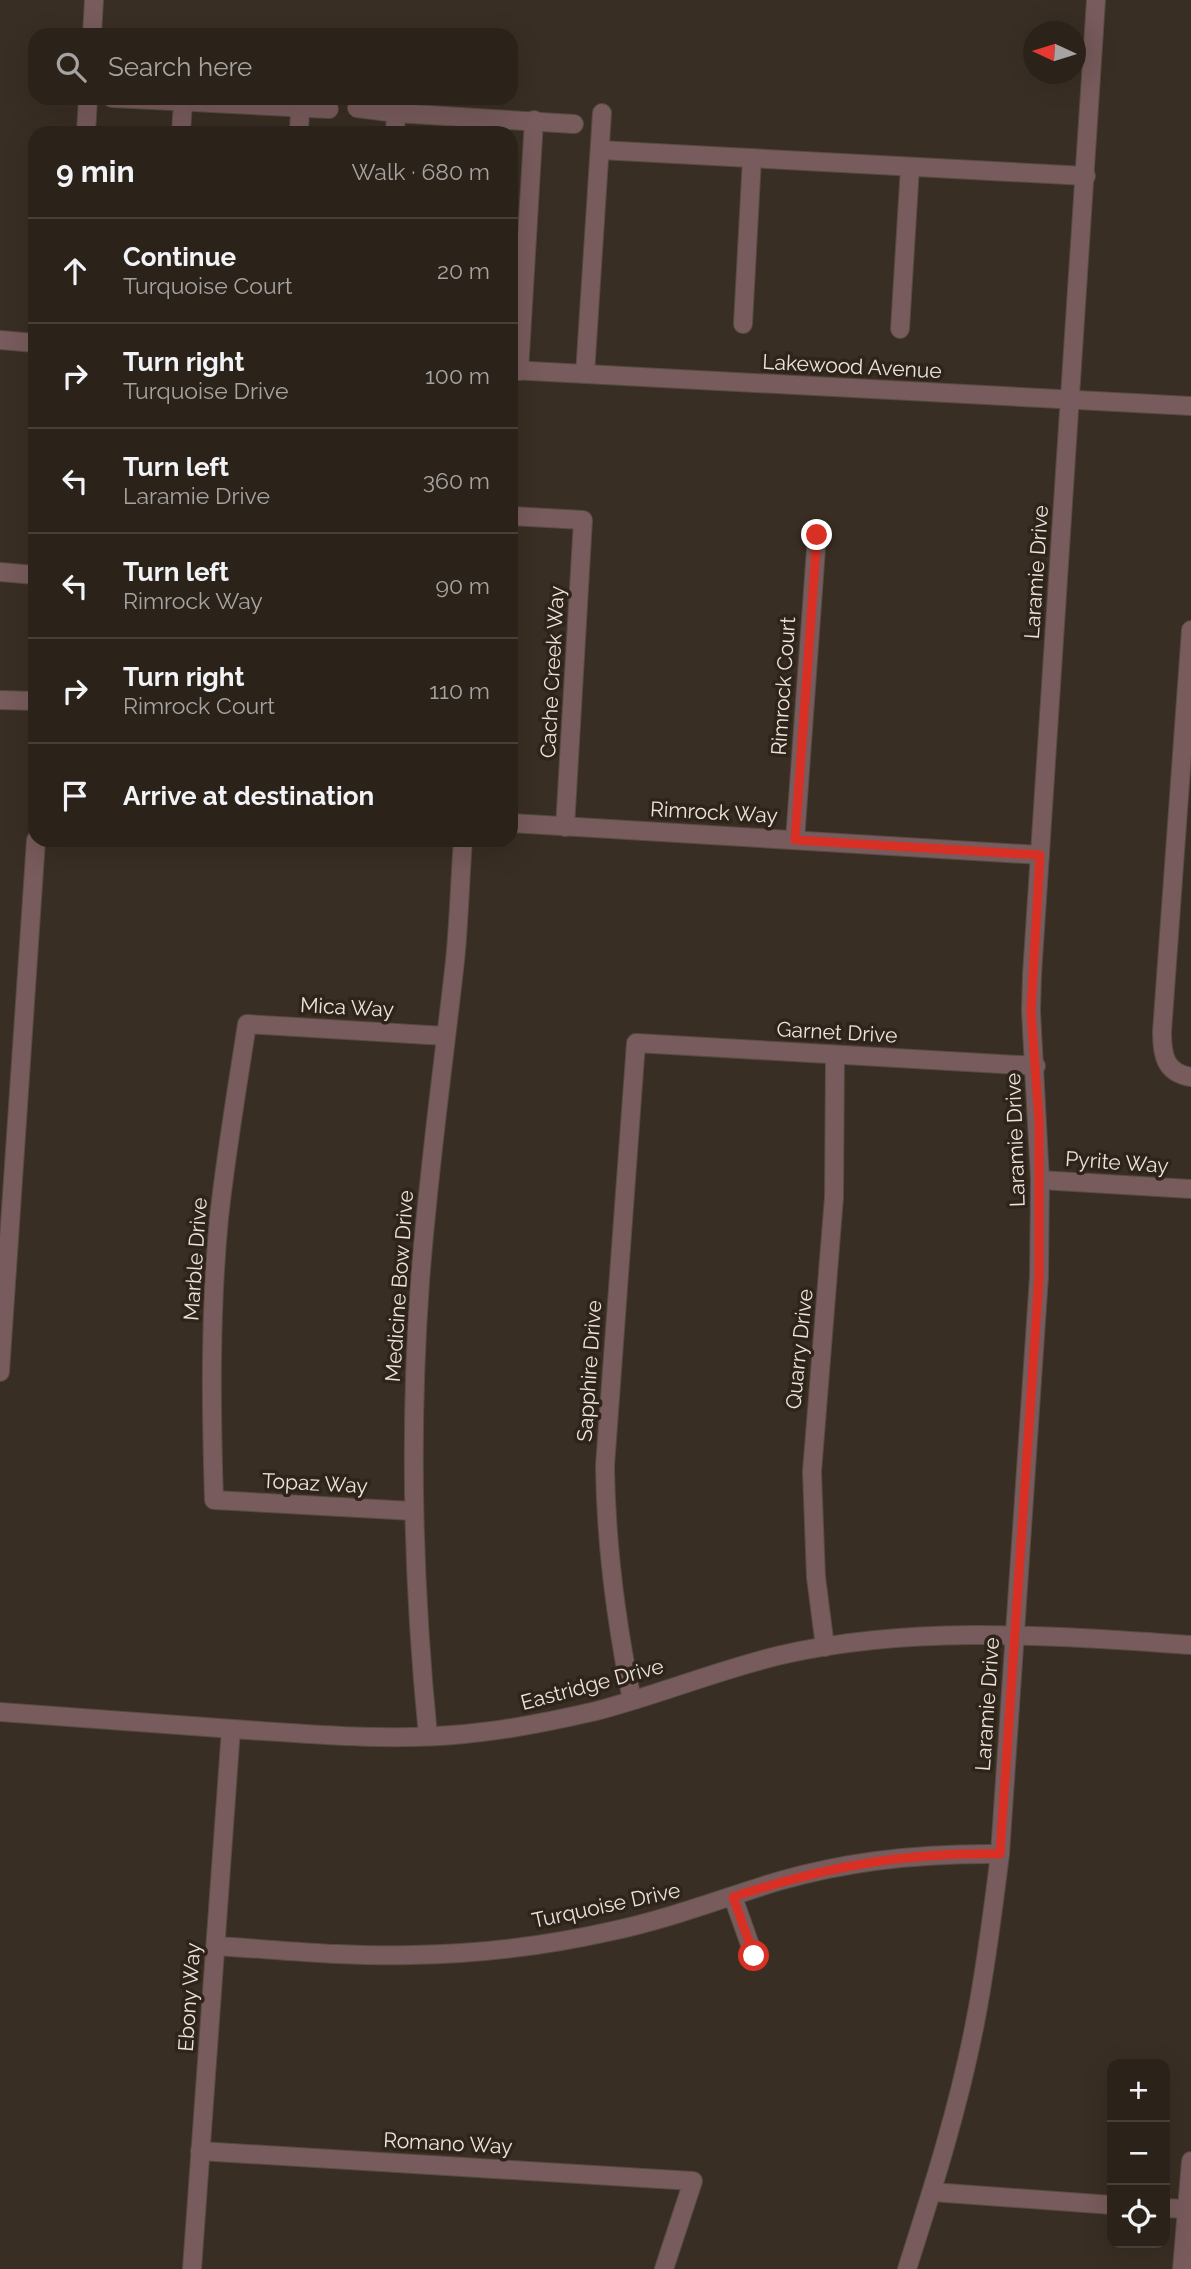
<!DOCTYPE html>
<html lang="en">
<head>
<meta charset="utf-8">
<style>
	:root { --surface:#2b221a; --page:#372f27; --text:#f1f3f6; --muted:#a6a4a2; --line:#473f39 }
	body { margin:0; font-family:Raleway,sans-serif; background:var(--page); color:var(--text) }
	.controls { position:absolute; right:21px; bottom:21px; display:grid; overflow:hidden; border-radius:14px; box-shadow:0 7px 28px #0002 }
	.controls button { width:63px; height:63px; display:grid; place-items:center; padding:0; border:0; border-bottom:2px solid var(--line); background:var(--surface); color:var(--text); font:35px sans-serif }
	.compass { position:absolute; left:1023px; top:21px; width:63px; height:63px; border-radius:50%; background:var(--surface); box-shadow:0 7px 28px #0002; rotate:274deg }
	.stop { position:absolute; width:21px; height:21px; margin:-16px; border:5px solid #d93025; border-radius:50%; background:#fff }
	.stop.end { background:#d93025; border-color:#fff; box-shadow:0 2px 7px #0008 }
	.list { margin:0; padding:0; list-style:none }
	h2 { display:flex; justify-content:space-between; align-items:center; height:91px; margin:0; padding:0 28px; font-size:30px }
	h2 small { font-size:23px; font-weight:400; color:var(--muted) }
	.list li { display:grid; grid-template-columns:46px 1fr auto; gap:21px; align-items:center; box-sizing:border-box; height:105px; padding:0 28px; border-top:2px solid var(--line) }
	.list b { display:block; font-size:26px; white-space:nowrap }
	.list p { margin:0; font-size:23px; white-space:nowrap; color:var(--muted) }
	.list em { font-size:23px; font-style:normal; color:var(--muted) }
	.icon { flex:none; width:38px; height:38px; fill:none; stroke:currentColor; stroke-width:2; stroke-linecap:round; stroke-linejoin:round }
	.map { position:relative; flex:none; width:1191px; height:2269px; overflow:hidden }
	.search { position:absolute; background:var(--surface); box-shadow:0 7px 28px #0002; left:28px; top:28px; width:490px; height:77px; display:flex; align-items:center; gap:18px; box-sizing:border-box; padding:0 24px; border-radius:21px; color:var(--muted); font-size:26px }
	.panel { position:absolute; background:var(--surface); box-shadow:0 7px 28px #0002; left:28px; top:126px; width:490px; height:721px; border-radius:21px }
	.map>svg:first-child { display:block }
</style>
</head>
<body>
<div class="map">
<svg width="1191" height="2269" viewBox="0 0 1191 2269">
	<rect width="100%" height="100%" fill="#392e23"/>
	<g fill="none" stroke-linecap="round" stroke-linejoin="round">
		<defs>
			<g id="minor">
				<path d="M92 35 94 0"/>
				<path d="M112 98 329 109"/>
				<path d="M357 108 396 113 574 124"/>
				<path d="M86 133 88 98"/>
				<path d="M181 133 183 102"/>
				<path d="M299 133 300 107"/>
				<path d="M395 133 396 113"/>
				<path d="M600 150 1086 176"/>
				<path d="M743 324 752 158"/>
				<path d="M900 329 910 167"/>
				<path d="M0 340 35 343"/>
				<path d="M511 370 1191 406"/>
				<path d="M519 371 534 120"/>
				<path d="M585 374 602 113"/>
				<path d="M511 516 583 520 565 827"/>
				<path d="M0 572 35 575"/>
				<path d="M1191 630 1162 1032C1162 1055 1165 1073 1191 1077"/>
				<path d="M0 700 35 701"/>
				<path d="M511 823 1040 855"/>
				<path d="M795 840 817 535"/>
				<path d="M1040 1180 1191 1189"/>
				<path d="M0 1372 36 840"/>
				<path d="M413 1511 214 1500C211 1406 210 1312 219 1218 226 1153 237 1089 247 1024L445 1036"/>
				<path d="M825 1647 816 1577 812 1472 834 1197 835 1055"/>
				<path d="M632 1700C616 1622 606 1546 605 1466L636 1043 1036 1066"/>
				<path d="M0 1712C82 1718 165 1724 247 1730 320 1735 392 1741 465 1734 509 1730 553 1721 596 1711 658 1695 718 1670 781 1655 917 1624 1054 1636 1191 1645"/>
				<path d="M428 1736C413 1585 409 1434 420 1282 428 1174 443 1068 455 961 459 921 460 880 463 840"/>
				<path d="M733 1897 754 1956"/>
				<path d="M216 1946C281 1950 346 1957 412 1955 479 1954 546 1946 612 1931 669 1919 723 1898 779 1881 851 1860 925 1853 1000 1854"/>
				<path d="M200 2151 693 2181 664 2269"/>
				<path d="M932 2192 1112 2205"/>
				<path d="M1165 2208 1186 2209"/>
				<path d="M192 2269 231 1729"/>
				<path d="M907 2269C933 2188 959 2106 975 2023 986 1967 993 1911 1000 1854L1039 1277 1040 1180 1031 1011 1032 975 1096 0"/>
				<path d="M1182 2269 1191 2161"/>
			</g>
		</defs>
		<use href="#minor" stroke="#554b41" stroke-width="20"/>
		<use href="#minor" stroke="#785b5c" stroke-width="18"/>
	</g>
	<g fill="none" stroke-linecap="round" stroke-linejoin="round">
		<path stroke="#d93025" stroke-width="9" d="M754 1956 733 1897C824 1867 904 1852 1000 1854L1039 1277V1120L1031 1011 1040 855 795 840 817 535"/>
	</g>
	<g text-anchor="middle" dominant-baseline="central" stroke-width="7" stroke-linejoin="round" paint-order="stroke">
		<g font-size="21" fill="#ebe3dd" stroke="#2f241a">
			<text transform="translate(852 366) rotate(3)">Lakewood Avenue</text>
			<text transform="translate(1036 572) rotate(-86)">Laramie Drive</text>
			<text transform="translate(552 672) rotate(-87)">Cache Creek Way</text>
			<text transform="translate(783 686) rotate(-86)">Rimrock Court</text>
			<text transform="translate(714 812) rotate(3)">Rimrock Way</text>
			<text transform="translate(347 1007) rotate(3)">Mica Way</text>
			<text transform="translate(837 1032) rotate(3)">Garnet Drive</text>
			<text transform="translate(1015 1140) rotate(-92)">Laramie Drive</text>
			<text transform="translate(1117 1162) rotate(4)">Pyrite Way</text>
			<text transform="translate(195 1259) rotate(-86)">Marble Drive</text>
			<text transform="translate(399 1286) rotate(-86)">Medicine Bow Drive</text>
			<text transform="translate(799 1349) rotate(-84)">Quarry Drive</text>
			<text transform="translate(589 1371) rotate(-86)">Sapphire Drive</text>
			<text transform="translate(315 1483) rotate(3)">Topaz Way</text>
			<text transform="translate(592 1684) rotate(-15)">Eastridge Drive</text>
			<text transform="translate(987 1704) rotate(-86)">Laramie Drive</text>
			<text transform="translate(606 1905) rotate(-12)">Turquoise Drive</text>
			<text transform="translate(189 1997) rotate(-86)">Ebony Way</text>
			<text transform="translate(448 2143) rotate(3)">Romano Way</text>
		</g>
	</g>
</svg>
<div class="controls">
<button>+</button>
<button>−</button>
<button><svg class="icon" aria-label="locate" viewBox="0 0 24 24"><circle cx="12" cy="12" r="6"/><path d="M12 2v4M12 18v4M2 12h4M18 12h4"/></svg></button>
</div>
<svg class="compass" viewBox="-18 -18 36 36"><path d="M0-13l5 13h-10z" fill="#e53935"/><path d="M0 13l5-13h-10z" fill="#a6a4a2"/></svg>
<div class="stop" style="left:754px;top:1956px"></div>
<div class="stop end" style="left:817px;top:535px"></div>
<div class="search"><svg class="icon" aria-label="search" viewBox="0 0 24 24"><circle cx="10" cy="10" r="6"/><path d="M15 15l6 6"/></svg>Search here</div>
<section class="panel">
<h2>9 min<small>Walk · 680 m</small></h2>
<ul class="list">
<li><svg class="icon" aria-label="ahead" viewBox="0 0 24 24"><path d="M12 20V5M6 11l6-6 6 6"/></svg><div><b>Continue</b><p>Turquoise Court</p></div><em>20 m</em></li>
<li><svg class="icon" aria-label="right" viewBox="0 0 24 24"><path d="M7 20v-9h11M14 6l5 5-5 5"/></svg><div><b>Turn right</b><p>Turquoise Drive</p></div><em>100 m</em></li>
<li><svg class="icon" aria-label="left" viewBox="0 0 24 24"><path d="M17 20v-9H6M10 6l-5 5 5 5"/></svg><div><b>Turn left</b><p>Laramie Drive</p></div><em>360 m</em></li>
<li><svg class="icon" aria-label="left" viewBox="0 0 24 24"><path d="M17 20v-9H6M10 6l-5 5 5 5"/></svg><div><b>Turn left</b><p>Rimrock Way</p></div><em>90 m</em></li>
<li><svg class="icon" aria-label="right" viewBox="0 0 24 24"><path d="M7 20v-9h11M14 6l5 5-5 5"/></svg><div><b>Turn right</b><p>Rimrock Court</p></div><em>110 m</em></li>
<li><svg class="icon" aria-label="arrive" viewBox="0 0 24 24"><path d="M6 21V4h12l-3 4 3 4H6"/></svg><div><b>Arrive at destination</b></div></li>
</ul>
</section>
</div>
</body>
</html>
